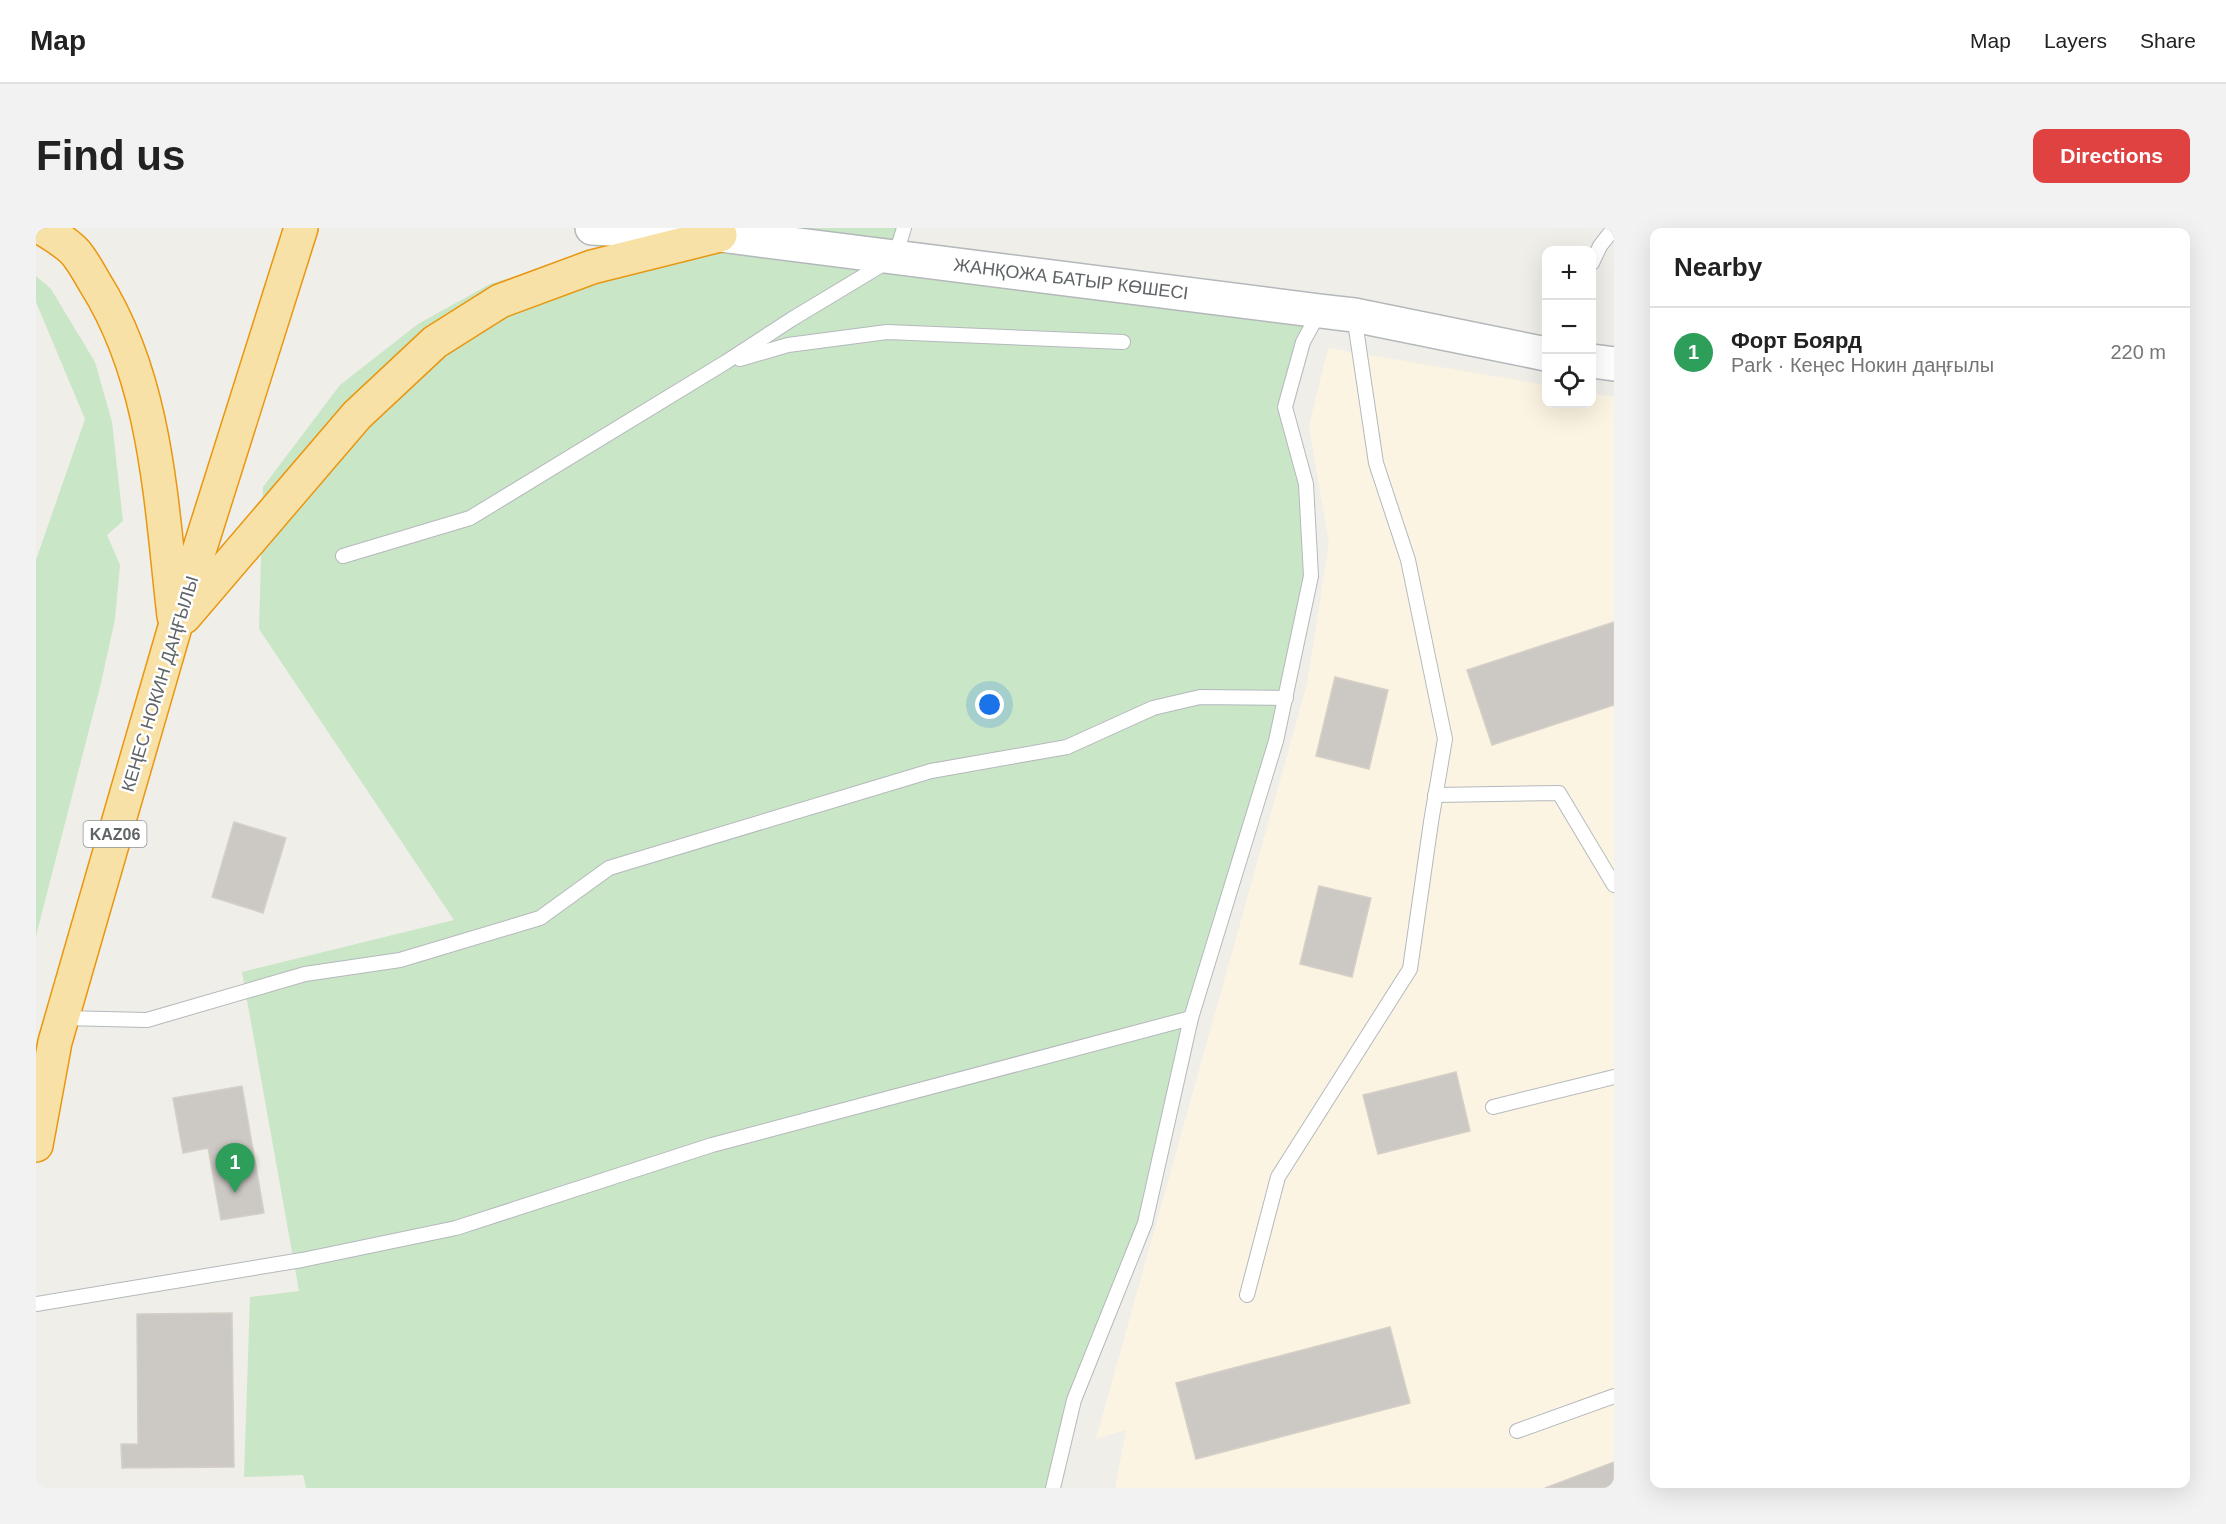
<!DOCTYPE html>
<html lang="en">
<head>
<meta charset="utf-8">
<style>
	:root { --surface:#fff; --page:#f2f2f2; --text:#222; --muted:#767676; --line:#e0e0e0; --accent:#df4240 }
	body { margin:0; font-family:Arial,sans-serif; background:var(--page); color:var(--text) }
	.controls { position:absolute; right:18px; top:18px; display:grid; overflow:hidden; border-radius:12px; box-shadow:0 6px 24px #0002 }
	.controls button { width:54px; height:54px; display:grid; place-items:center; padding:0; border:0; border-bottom:2px solid var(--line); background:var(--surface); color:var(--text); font:30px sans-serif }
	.you { position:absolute; left:954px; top:477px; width:21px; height:21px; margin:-15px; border:4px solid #fff; border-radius:50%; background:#1a73e8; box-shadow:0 0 0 9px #1a73e833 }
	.badge { display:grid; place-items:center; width:39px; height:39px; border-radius:50%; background:var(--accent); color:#fff; font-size:20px; font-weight:700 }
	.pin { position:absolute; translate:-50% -50px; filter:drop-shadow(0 2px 3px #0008) }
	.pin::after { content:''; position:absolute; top:32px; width:21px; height:18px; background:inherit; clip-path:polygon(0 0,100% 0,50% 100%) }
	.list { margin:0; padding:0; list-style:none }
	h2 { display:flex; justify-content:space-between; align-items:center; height:78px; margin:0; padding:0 24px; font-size:26px }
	h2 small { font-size:20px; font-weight:400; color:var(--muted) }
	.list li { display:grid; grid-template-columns:39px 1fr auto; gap:18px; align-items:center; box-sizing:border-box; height:90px; padding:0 24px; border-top:2px solid var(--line) }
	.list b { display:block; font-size:22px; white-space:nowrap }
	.list p { margin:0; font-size:20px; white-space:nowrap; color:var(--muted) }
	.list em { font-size:20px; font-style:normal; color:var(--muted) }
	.icon { flex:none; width:33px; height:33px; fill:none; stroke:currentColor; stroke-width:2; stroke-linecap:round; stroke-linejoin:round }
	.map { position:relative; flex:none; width:1578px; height:1260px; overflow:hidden; border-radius:12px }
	header { display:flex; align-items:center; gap:36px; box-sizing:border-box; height:84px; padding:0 30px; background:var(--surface); border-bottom:2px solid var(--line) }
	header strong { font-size:28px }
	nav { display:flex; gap:33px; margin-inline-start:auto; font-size:21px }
	.intro { display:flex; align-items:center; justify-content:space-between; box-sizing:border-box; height:144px; padding:0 36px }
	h1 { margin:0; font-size:42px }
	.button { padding:15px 27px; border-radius:12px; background:var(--accent); color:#fff; font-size:21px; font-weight:700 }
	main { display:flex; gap:36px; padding:0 36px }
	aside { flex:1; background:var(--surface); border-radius:12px; box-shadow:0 6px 24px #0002 }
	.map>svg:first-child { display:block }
</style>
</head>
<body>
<header>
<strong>Map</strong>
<nav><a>Map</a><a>Layers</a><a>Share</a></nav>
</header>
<div class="intro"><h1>Find us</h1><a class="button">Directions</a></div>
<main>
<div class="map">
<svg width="1578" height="1260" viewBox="0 0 1578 1260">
	<rect width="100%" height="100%" fill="#f0eee8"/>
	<path fill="#fcf4e2" d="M1292 120 1510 157V176H1556V165L1578 169V1260H1079L1090 1202 1060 1211 1271 456 1293 315 1273 198Z"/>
	<g fill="#c9e6c7">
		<path d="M679 0H868L860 29 1284 83 1249 179 1270 256 1275 348 1255 446 1155 790 1109 995 1038 1172 1017 1260H270L267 1247 208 1249 214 1069 263 1063 206 744 418 692 223 401 227 259 304 157 382 96 454 56 551 26Z"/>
		<path d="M0 48 15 61 59 134 76 194 87 293 71 307 84 337 79 391 65 455 0 708V332L49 191 0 74Z"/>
	</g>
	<g fill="#ccc9c5" stroke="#d5d0c7" stroke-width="1.5">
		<path d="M1578 394V477L1456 517 1431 442Z"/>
		<path d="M1299 449 1352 462 1333 541 1280 528Z"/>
		<path d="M198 594 250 610 227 685 176 669Z"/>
		<path d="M1283 658 1335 670 1316 749 1264 736Z"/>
		<path d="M1420 844 1434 903 1342 926 1327 867Z"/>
		<path d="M206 858 228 985 185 992 172 920 147 925 137 870Z"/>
		<path d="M196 1085 198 1239 86 1240 85 1216H102L101 1086Z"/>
		<path d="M1354 1099 1374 1175 1160 1231 1140 1155Z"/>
		<path d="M1578 1234V1260H1509Z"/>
	</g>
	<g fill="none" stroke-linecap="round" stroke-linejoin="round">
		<defs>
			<g id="service">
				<path d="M1556 35 1564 18 1578 0"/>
				<path d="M704 131 752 117 851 104 1087 114"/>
				<path d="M307 328 434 290 690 134 756 91 859 29 868 0"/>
				<path d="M1399 567 1523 565 1578 657"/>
				<path d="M26 790 111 792 269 746 364 732 504 690 573 640 895 543 1031 519 1117 480 1164 469 1250 470"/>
				<path d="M1457 879 1578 849"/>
				<path d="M1211 1067 1242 949 1374 741 1395 594 1409 511 1372 332 1340 235 1318 87"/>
				<path d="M0 1076 266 1032 420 1000 676 917 1155 790"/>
				<path d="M1481 1203 1578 1168"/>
				<path d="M1017 1260 1038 1172 1109 995 1155 790 1240 513 1275 348 1270 256 1249 179 1267 114 1284 83"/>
			</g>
			<g id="secondary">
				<path d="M556 0 684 7 1284 83 1318 87 1510 126"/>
				<path d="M1556 133 1578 136"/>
			</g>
			<g id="trunk">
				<path d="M6 0C17 7 31 15 39 24 47 33 53 45 59 55 121 153 125 276 138 388"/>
				<path d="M148 389 321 187 399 114 464 73 556 39 684 7"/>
				<path d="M0 917 19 814 90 568 139 399 265 0"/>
			</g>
		</defs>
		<use href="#service" stroke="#b5b8bc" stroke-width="16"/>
		<use href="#secondary" stroke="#b4b8bb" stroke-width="36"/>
		<use href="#trunk" stroke="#e99610" stroke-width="36"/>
		<use href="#service" stroke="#fff" stroke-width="14"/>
		<use href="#secondary" stroke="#fff" stroke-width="33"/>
		<use href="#trunk" stroke="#f8e1a7" stroke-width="33"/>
	</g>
	<g text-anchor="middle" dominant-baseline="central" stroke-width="5" stroke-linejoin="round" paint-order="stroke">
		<rect fill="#fff" stroke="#8f9295" stroke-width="1.5" x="47.5" y="593" width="63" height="26" rx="4.5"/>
		<g font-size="16" font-weight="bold" fill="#5f6467">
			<text x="79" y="606">KАZ06</text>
		</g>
		<g font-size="18" fill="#5f6467" stroke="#fff">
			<text transform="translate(1035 51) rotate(7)">ЖАНҚОЖА БАТЫР КӨШЕСІ</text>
			<text transform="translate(124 456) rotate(-73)">КЕҢЕС НОКИН ДАҢҒЫЛЫ</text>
		</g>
	</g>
</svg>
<div class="controls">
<button>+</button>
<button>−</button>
<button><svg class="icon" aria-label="locate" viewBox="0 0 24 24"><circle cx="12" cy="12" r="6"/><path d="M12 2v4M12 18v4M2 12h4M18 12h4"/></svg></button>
</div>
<div class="you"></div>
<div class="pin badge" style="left:199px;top:965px;background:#2e9e5b">1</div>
</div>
<aside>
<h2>Nearby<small></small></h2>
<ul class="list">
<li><span class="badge" style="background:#2e9e5b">1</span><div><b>Форт Боярд</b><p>Park · Кеңес Нокин даңғылы</p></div><em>220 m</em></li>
</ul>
</aside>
</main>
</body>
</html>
